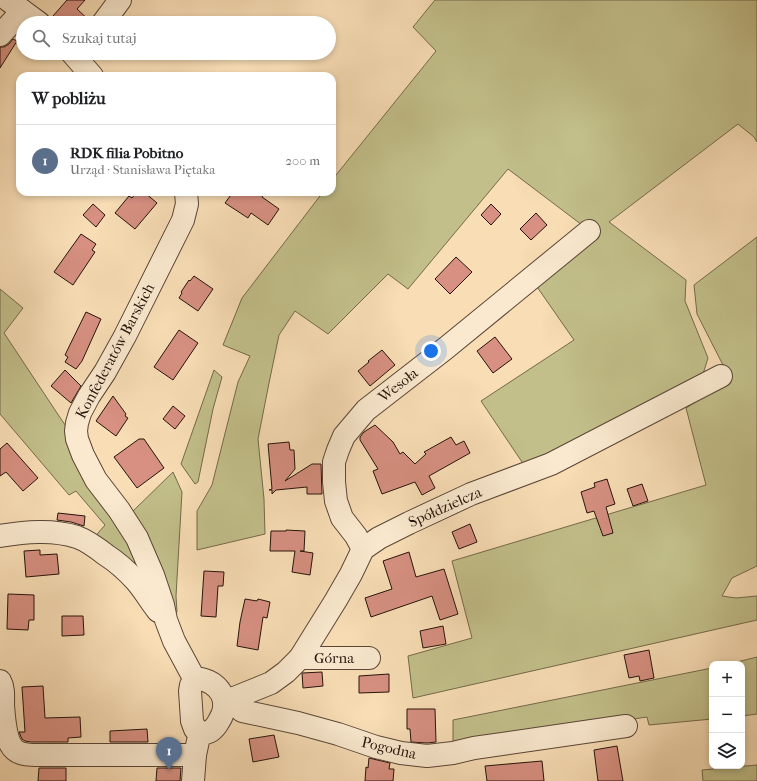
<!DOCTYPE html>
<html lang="pl">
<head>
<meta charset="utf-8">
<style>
	:root { --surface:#fff; --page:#f2f2f2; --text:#202124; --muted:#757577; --line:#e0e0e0; --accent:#2563eb }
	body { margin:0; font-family:"IM FELL French Canon",serif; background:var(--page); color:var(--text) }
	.controls { position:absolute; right:12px; bottom:12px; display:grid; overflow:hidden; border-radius:8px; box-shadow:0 2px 6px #0003 }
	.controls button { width:36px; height:36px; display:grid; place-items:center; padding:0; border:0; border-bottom:1px solid var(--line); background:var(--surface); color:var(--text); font:20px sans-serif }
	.you { position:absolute; left:431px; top:351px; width:14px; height:14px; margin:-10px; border:3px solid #fff; border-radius:50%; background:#1a73e8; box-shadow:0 0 0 6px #1a73e833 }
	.badge { display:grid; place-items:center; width:26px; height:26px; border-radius:50%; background:var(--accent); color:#fff; font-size:13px; font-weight:700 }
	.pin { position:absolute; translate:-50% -33px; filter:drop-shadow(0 1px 2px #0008) }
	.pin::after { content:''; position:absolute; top:21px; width:14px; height:12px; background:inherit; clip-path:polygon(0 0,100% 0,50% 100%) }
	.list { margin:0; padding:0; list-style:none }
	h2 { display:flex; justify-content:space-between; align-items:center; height:52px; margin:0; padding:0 16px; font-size:17px }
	h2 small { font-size:13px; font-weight:400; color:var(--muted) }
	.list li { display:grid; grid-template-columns:26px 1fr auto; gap:12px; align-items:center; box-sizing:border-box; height:72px; padding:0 16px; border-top:1px solid var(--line) }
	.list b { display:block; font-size:15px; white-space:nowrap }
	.list p { margin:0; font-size:13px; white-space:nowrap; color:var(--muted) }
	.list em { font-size:13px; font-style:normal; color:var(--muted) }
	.icon { flex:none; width:22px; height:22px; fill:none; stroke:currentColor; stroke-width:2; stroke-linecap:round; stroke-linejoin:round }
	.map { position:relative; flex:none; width:757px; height:781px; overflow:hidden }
	.search { position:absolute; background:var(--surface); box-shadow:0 2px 6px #0003; left:16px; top:16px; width:320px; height:44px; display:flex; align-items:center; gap:10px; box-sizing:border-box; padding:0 14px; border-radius:22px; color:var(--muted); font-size:15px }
	.panel { position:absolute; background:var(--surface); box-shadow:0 2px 6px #0003; left:16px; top:72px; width:320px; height:124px; border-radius:12px }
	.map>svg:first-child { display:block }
</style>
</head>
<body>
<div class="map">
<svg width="757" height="781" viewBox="0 0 757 781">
	<rect width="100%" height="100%" fill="#f8ddb5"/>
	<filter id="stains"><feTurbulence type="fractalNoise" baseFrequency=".005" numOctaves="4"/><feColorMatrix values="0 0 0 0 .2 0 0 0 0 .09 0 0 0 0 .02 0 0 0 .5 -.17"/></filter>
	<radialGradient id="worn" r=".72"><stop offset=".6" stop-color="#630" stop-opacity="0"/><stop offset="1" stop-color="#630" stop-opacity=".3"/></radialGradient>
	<g fill="#c2bf8a" stroke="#74694a">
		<path d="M435 0H757V142L754 137 738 124 609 222 686 280 685 301 708 358 703 374 526 468 481 401 574 340 535 284 586 228 508 169 408 289 388 274 328 334 295 311 279 335 269 383 258 439 264 499 265 534 197 550V511L212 485 238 382 250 356 223 345 242 298 323 192H332V180L436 51 413 27Z"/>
		<path d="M757 237V566L732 578 722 596 736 598 757 596V620L413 698 408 656 472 638 452 561 706 485 686 408 718 388 725 369 697 314 694 285Z"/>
		<path d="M0 289 23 308 4 333 61 419 68 429 150 576 92 540 105 525 76 491 69 495 0 414Z"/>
		<path d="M214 370 222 377 213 409 198 482 195 484 181 464Z"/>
		<path d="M173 472 182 492 176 596 177 612 170 618 129 515Z"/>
		<path d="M757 657V714L742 716V664H729Z"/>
		<path d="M712 668V719L649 725 647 717 453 745V720Z"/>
		<path d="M757 765V781H703L702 770Z"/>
	</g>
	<g fill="#d79081" stroke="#26130b">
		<path d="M67 0H85L77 9 91 22V23H62L53 16Z"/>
		<path d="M13 39 17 41 0 68V47H4L9 44Z"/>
		<path d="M137 192H144L157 203 135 229 115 213 129 196 132 198Z"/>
		<path d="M233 192H265L262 197 279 209 268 225 251 213 248 218 225 203Z"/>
		<path d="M93 204 105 215 96 227 83 215Z"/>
		<path d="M491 204 501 214 491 225 481 215Z"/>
		<path d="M536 213 547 225 531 240 520 229Z"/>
		<path d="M81 234 96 244 92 250 95 252 73 285 54 272Z"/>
		<path d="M456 257 472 272 450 294 435 279Z"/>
		<path d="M194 276 213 289 198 311 179 298 182 293 181 292 189 280 190 281Z"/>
		<path d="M86 312 101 319 82 361 76 369 65 362 68 357 65 355Z"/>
		<path d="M179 330 198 343 173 380 154 367Z"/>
		<path d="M495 337 512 359 493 373 477 351Z"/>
		<path d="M382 350 395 365 370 386 358 371 369 362 368 361Z"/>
		<path d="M65 370 81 386 71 403 51 386Z"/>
		<path d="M113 396 126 414 125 416 128 418 116 436 96 421Z"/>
		<path d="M173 406 185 416 175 429 163 419Z"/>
		<path d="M375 425 393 442 400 454 403 452 415 464 426 454 424 452 451 437 456 445 464 441 470 453 429 476 435 488 422 495 415 482 382 494 373 471 378 469 360 440V437L364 432Z"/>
		<path d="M139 439H144L164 468 137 488 114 457Z"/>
		<path d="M289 442 290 450H294L295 469 285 481 312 464H321L322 494H307V487L276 490 272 494V490H269L272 489 268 444Z"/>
		<path d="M7 443 38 478 23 491 6 472 0 476V449Z"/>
		<path d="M607 479 615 504 606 507 613 533 603 536 594 511 587 513 581 492 595 487 594 483Z"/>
		<path d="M642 484 648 501 633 506 627 489Z"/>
		<path d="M58 513 85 516 84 526 71 522 57 520Z"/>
		<path d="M470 524 477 542 459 549 452 532Z"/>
		<path d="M286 530 305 531 304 551H300L313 553 310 575 292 572 295 551H270L271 531H286Z"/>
		<path d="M40 550V555L57 554 59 574 26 577 24 551Z"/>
		<path d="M409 552 416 577 444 569 458 614 440 620 432 596 371 617 365 598 392 589 383 561Z"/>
		<path d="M204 571 224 572 223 586H218L216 617 201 616Z"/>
		<path d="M8 594 34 595V620H29L28 630 7 629Z"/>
		<path d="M245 599 257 601 258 599 270 602 267 618 263 617 258 650 237 646 240 622Z"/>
		<path d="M62 616H83L84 635 62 636Z"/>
		<path d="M443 626 446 644 423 648 420 631Z"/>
		<path d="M649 650 654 678 640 681 639 676 629 678 624 655Z"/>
		<path d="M322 672 323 686 303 688 302 673Z"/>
		<path d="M389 674V692L359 693V676Z"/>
		<path d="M43 686 45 718 80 717 81 737 68 738V742H31L25 741 22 739 19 732H25L22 687Z"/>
		<path d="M407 709H435L436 742 427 743 411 742 410 729H407Z"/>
		<path d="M147 729 148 742H110V731Z"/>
		<path d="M274 735 279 757 253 762 249 739Z"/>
		<path d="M617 746 623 781H598L594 750Z"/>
		<path d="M369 758 390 763 389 769H394L393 781H365L366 767 368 768Z"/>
		<path d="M542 761 544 781H487L485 766Z"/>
		<path d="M39 768H66V781H38Z"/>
		<path d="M157 768H181L180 781H156Z"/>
	</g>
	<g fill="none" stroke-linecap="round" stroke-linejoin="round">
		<defs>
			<g id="minor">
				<path d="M8 0 39 23"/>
				<path d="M103 23 120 0"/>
				<path d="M0 35 14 20 21 10"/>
				<path d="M72 53 92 76"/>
				<path d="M186 192 187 204 183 220 125 336 105 372 89 396 80 413 77 423 76 431 77 439 83 455 96 480 119 510 137 538 153 575 163 605 166 620 174 641 195 680"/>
				<path d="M0 536C25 532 52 529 77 537 88 541 97 548 106 555 117 562 127 571 136 581 144 590 150 601 158 611"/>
				<path d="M363 549 356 536 342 518 336 501 334 482V462L338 450 344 436 366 410 446 348 589 231"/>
				<path d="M300 658H369"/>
				<path d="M201 679C221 684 231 702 219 721 214 730 210 733 199 734L195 729 192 721 190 691 191 685 195 680Z"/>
				<path d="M0 681C4 688 3 697 3 705 4 717 5 742 15 750 21 755 31 755 39 755H195"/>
				<path d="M234 698C235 704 237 707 242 711L298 723 338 734 376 747 401 753 427 756 453 753 474 748 626 726"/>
				<path d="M224 700 234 698 271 683 286 672 300 658 336 600 351 574 363 549 379 538 409 523 471 494 551 464 721 376"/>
				<path d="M193 781 195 755 198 741"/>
			</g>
		</defs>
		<use href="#minor" stroke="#5a4636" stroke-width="24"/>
		<use href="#minor" stroke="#fae9cf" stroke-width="22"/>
	</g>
	<g text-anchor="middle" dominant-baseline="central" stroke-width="4" stroke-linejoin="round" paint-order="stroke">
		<g font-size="15" fill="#26130b" stroke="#fae9cf">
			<text transform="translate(115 351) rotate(-62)">Konfederatów Barskich</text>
			<text transform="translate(398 385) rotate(-38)">Wesoła</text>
			<text transform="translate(445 507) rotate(-24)">Spółdzielcza</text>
			<text x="334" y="658">Górna</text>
			<text transform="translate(389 748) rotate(13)">Pogodna</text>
		</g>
	</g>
	<rect width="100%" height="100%" filter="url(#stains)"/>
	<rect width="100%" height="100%" fill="url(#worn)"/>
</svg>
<div class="controls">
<button>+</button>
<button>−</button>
<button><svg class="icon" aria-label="layers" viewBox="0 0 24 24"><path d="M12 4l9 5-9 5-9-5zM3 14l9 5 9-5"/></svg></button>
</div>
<div class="you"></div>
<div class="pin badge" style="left:169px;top:770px;background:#5c6f8a">1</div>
<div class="search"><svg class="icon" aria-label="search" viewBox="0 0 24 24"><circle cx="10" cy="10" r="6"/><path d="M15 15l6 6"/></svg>Szukaj tutaj</div>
<section class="panel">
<h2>W pobliżu<small></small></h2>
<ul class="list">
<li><span class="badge" style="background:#5c6f8a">1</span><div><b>RDK filia Pobitno</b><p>Urząd · Stanisława Piętaka</p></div><em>200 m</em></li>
</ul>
</section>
</div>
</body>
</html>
